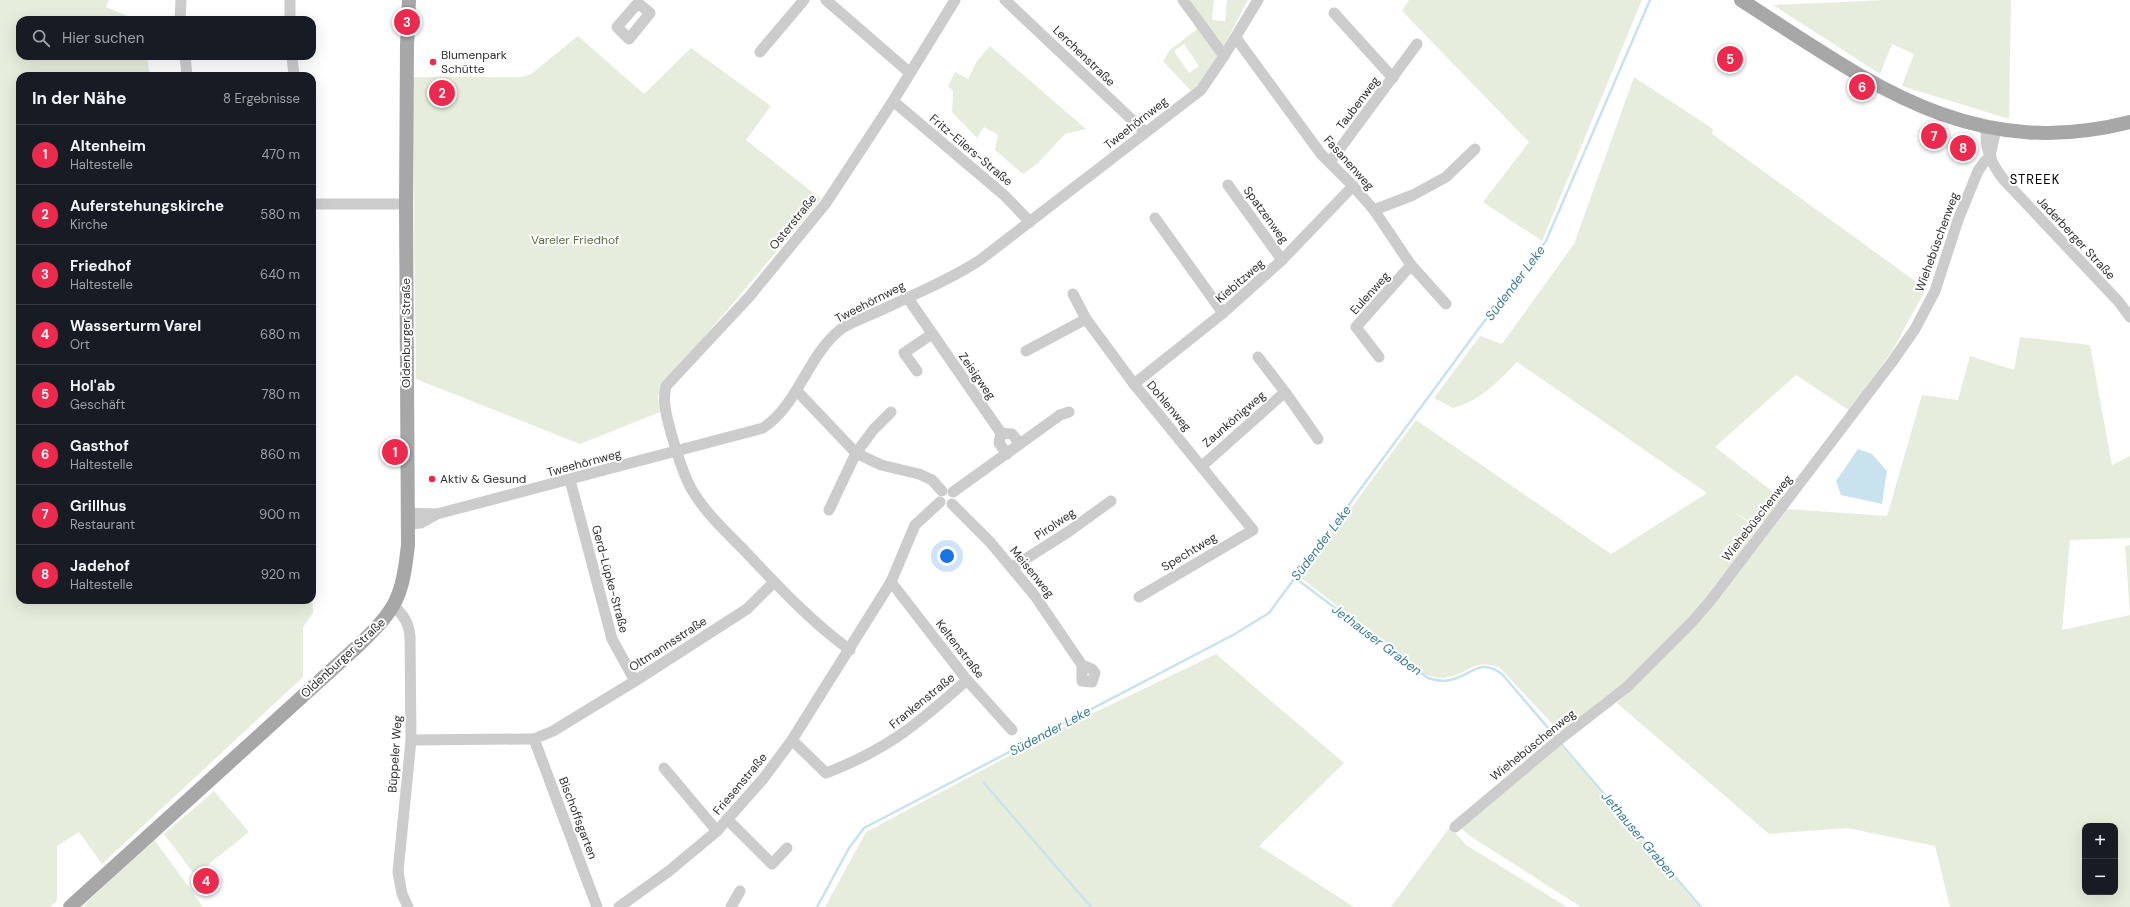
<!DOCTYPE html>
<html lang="de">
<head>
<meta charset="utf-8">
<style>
	:root { --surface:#171b24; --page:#20242c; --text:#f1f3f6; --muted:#9ea1a6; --line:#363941; --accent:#ed2a4e }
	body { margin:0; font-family:"DM Sans",sans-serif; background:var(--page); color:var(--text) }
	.controls { position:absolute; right:12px; bottom:12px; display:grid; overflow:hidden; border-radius:8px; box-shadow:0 4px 16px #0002 }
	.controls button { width:36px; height:36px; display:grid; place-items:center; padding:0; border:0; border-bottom:1px solid var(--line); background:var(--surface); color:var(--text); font:20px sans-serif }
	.you { position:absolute; left:947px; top:556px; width:14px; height:14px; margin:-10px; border:3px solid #fff; border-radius:50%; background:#1a73e8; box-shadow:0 0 0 6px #1a73e833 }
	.badge { display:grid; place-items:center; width:26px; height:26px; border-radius:50%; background:var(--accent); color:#fff; font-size:13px; font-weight:700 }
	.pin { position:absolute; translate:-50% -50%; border:2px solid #fff; box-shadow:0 1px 4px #0006 }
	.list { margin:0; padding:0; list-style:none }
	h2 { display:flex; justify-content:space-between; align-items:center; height:52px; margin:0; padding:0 16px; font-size:17px }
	h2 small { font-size:13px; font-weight:400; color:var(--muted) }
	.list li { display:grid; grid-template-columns:26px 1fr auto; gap:12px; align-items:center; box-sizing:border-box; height:60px; padding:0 16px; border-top:1px solid var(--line) }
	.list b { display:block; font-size:15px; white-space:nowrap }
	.list p { margin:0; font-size:13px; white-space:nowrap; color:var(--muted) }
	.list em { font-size:13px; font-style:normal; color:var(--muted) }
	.icon { flex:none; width:22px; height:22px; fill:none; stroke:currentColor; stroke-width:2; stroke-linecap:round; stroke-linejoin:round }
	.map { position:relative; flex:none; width:2130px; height:907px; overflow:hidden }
	.search { position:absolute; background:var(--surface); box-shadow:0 4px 16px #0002; left:16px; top:16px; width:300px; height:44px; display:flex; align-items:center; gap:10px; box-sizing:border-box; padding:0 14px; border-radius:12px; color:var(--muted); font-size:15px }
	.panel { position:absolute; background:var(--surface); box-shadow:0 4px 16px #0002; left:16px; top:72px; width:300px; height:532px; border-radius:12px }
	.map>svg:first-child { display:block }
</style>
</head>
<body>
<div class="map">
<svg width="2130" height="907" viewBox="0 0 2130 907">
	<rect width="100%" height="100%" fill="#fff"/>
	<g fill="#e7eddc" fill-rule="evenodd">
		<path d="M0 0H109L106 7 137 20H20V56H147L150 76H20V600H312V592L313 613 303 627V677L102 864 79 832 57 846V901L50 907H0Z"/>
		<path d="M1190 0H1214L1212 20 1225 21 1227 0H1248C1231 31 1216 66 1192 92L1163 61 1170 50 1205 23ZM1184 44 1199 66 1189 73 1174 51Z"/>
		<path d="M1409 0H1642L1542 241 1483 202 1529 142 1402 11Z"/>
		<path d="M1886 0H2011L2009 119 1902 86 1914 54 1892 44 1880 74 1773 5Z"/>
		<path d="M578 36 644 94 691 48 771 106 746 140 821 199 663 386 658 396 660 412 580 444 416 379 412 77H522L531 74Z"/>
		<path d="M990 46 1086 129 1065 134 1037 164 1023 174 995 150 998 135 984 127 977 138 952 112 953 91 948 86 955 72 968 79 977 61Z"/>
		<path d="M1634 77 1713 129 1712 134 1926 289 1892 351 1850 411 1796 375 1715 447 1785 501 1757 527 1732 510 1757 529C1722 587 1675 641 1624 686 1605 703 1581 717 1560 732L1499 667C1471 659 1471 673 1448 677 1441 679 1433 677 1426 675L1300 577 1416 420 1611 554 1707 493 1517 362C1497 382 1481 401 1453 408L1434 398 1480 336 1502 344 1574 244Z"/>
		<path d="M2020 337 2090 345 2112 465 2130 456V538L2070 540 2062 630 2130 615V907H1950L1935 846 1847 828 1769 834 1617 703 1704 615 1787 509 1887 516 1922 395 1958 400 1970 356 2014 370ZM2085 826H2115V892H2085Z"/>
		<path d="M2130 545V614L2125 546Z"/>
		<path d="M1216 654 1344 763 1259 846 1354 907H825L866 832 1052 733Z"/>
		<path d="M1560 745 1699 907H1581L1470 836 1459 826Z"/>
		<path d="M214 791 249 832 195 875 164 834Z"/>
		<path d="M1450 827 1466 845 1567 907H1391Z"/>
		<path d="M154 839 203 907H85L84 905Z"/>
	</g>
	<path fill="#c8e3ee" d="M1858 449 1872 454 1887 471 1882 504 1841 495 1836 481Z"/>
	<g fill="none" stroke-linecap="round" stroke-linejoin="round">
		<g stroke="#c8e3ee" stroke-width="2.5">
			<path d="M1294 577 1428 678C1435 680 1442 682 1450 680 1472 676 1478 657 1502 674L1555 736"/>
			<path d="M1562 745 1701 907"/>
			<path d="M984 783 1091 907"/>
			<path d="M817 907 849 848 864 828 1233 635 1269 613 1480 327 1546 241 1650 0"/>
		</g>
		<g stroke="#ccc" stroke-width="11">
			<path d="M826 0 910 73"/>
			<path d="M1005 0 1145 132"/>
			<path d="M1183 0 1224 56"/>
			<path d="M638 3 650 13 629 39 617 27Z"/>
			<path d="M1334 13 1393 78"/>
			<path d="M180 20 181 0"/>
			<path d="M290 20V0"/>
			<path d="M1236 38 1321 154 1353 186 1374 210 1411 265 1446 304"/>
			<path d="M760 52 804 0"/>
			<path d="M185 56 187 76"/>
			<path d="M292 56 294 76"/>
			<path d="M893 101 1004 195 1030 222"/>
			<path d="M1987 127C1983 147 1992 165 2004 180L2118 301 2130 317"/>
			<path d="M1990 156 1996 129"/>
			<path d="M1330 162 1417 44"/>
			<path d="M1228 185 1282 260"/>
			<path d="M312 204H406"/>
			<path d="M1374 210 1413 195 1446 177 1475 149"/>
			<path d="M1155 218 1223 313"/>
			<path d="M1073 294 1086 319 1134 384 1253 530 1139 597"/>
			<path d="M907 297 1001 433"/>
			<path d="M1026 351 1086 319"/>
			<path d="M1379 357 1356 327 1411 265"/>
			<path d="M917 371 904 353 932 334"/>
			<path d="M1134 384 1223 313 1282 260 1353 186"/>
			<path d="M797 391 856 453 881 465 919 474 932 480 942 491"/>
			<path d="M1285 392 1318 439"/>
			<path d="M1001 433 999 443 1007 454"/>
			<path d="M1001 433 1012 434 1020 444"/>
			<path d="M1202 466 1285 392 1258 357"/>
			<path d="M570 480 612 639 635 681"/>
			<path d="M953 492 1060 415 1069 412"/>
			<path d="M952 504 990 542 1035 596 1082 665V681L1092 682 1095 673 1092 669 1082 665"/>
			<path d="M829 510 856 453 874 429 891 412"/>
			<path d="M407 513 437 514"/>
			<path d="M407 524 421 523 437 514 763 428C799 404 807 356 841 329 851 322 866 317 877 312 912 295 948 281 980 260L1201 90 1224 56 1258 0"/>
			<path d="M1013 567 1068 532 1111 501"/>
			<path d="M891 582 967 680 1012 730"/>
			<path d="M394 606C404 616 409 623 410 637L411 740 398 872 402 894 408 907"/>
			<path d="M850 650C810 621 776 584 742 548 724 530 705 512 692 490 682 473 677 452 671 433 667 417 662 403 666 386L749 297 826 203 893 101 955 0"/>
			<path d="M534 739 597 907"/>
			<path d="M411 740 524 739H534L553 731 635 681 747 609 774 582"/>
			<path d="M792 740 826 773C887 750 919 723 967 680"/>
			<path d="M664 768 717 831"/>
			<path d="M727 819 772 864 787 848"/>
			<path d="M1455 827 1555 743 1627 687 1692 622 1711 600 1892 362 1915 329 1935 291 1958 220 1978 171 1985 161 1991 158"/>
			<path d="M619 907 669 871 717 831 763 779 792 740 891 582 915 525 940 502"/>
			<path d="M731 907 740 891"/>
		</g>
		<g stroke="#a7a7a7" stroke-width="14">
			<path d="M1741 0C1868 81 1969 163 2130 122"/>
			<path d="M70 907 359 645C397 608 402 598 408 545L406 204 407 45 409 0"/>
		</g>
	</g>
	<g fill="#ed2a4e" stroke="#fff" stroke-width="1.5">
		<circle cx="433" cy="62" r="4"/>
		<circle cx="432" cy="479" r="4"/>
	</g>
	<g text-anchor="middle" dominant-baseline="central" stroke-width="4" stroke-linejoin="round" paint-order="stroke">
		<g font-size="12" fill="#2f2f2f" stroke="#fff" text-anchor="start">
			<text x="441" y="55">Blumenpark<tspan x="441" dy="14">Schütte</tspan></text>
			<text x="440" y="479">Aktiv &amp; Gesund</text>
		</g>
		<g font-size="12" fill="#2f2f2f" stroke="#fff">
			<text transform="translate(1084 56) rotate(44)">Lerchenstraße</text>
			<text transform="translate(1358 103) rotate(-53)">Taubenweg</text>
			<text transform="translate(1136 123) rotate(-38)">Tweehörnweg</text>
			<text transform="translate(971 150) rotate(40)">Fritz-Eilers-Straße</text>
			<text transform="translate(1349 163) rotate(48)">Fasanenweg</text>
			<text transform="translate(1266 215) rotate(54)">Spatzenweg</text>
			<text transform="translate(793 222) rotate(-51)">Osterstraße</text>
			<text transform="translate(2076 238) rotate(47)">Jaderberger Straße</text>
			<text transform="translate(1937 242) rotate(-70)">Wiehebüschenweg</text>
			<text transform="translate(1240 281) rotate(-41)">Kiebitzweg</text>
			<text transform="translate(1370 293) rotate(-48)">Eulenweg</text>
			<text transform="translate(870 302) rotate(-27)">Tweehörnweg</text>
			<text transform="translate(406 333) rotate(-90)">Oldenburger Straße</text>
			<text transform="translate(977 376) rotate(55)">Zeisigweg</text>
			<text transform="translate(1169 406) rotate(50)">Dohlenweg</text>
			<text transform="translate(1234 419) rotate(-41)">Zaunkönigweg</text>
			<text transform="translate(584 463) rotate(-15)">Tweehörnweg</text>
			<text transform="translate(1757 518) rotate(-52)">Wiehebüschenweg</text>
			<text transform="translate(1055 524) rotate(-34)">Pirolweg</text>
			<text transform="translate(1189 552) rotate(-31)">Spechtweg</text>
			<text transform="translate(1032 572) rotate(51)">Meisenweg</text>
			<text transform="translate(610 579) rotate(75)">Gerd-Lüpke-Straße</text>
			<text transform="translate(668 644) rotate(-33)">Oltmannsstraße</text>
			<text transform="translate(960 649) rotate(52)">Keltenstraße</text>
			<text transform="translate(343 658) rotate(-43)">Oldenburger Straße</text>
			<text transform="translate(922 701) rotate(-39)">Frankenstraße</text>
			<text transform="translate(1533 745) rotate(-39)">Wiehebüschenweg</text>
			<text transform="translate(395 754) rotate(-86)">Büppeler Weg</text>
			<text transform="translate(740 784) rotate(-50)">Friesenstraße</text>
			<text transform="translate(578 818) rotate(69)">Bischoffsgarten</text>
		</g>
		<g font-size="12" fill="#586d3a" stroke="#fff">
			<text x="575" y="240">Vareler Friedhof</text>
		</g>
		<g font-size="13" letter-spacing="1" fill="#000" stroke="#fff">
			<text x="2035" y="179">STREEK</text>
		</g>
		<g font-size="13" font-style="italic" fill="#397c95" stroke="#fff">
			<text transform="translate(1515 283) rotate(-53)">Südender Leke</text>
			<text transform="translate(1321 543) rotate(-53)">Südender Leke</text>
			<text transform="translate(1377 640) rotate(37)">Jethauser Graben</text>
			<text transform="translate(1050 731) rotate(-28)">Südender Leke</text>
			<text transform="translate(1639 835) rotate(50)">Jethauser Graben</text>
		</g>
	</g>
</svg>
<div class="controls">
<button>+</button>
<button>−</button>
</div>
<div class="you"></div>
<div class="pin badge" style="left:395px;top:452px">1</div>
<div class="pin badge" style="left:442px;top:93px">2</div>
<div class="pin badge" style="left:407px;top:22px">3</div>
<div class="pin badge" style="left:206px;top:881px">4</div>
<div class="pin badge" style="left:1730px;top:59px">5</div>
<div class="pin badge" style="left:1862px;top:87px">6</div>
<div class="pin badge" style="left:1934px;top:136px">7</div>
<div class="pin badge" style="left:1963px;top:148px">8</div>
<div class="search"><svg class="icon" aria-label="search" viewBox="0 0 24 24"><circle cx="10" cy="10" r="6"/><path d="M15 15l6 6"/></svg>Hier suchen</div>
<section class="panel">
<h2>In der Nähe<small>8 Ergebnisse</small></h2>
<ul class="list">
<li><span class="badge">1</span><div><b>Altenheim</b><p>Haltestelle</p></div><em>470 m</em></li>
<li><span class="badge">2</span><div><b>Auferstehungskirche</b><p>Kirche</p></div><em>580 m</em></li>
<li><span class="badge">3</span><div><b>Friedhof</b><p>Haltestelle</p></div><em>640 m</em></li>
<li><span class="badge">4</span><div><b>Wasserturm Varel</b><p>Ort</p></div><em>680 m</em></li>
<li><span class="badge">5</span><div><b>Hol'ab</b><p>Geschäft</p></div><em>780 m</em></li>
<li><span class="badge">6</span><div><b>Gasthof</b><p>Haltestelle</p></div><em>860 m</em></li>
<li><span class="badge">7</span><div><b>Grillhus</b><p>Restaurant</p></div><em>900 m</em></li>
<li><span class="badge">8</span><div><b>Jadehof</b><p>Haltestelle</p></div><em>920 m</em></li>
</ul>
</section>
</div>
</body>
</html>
